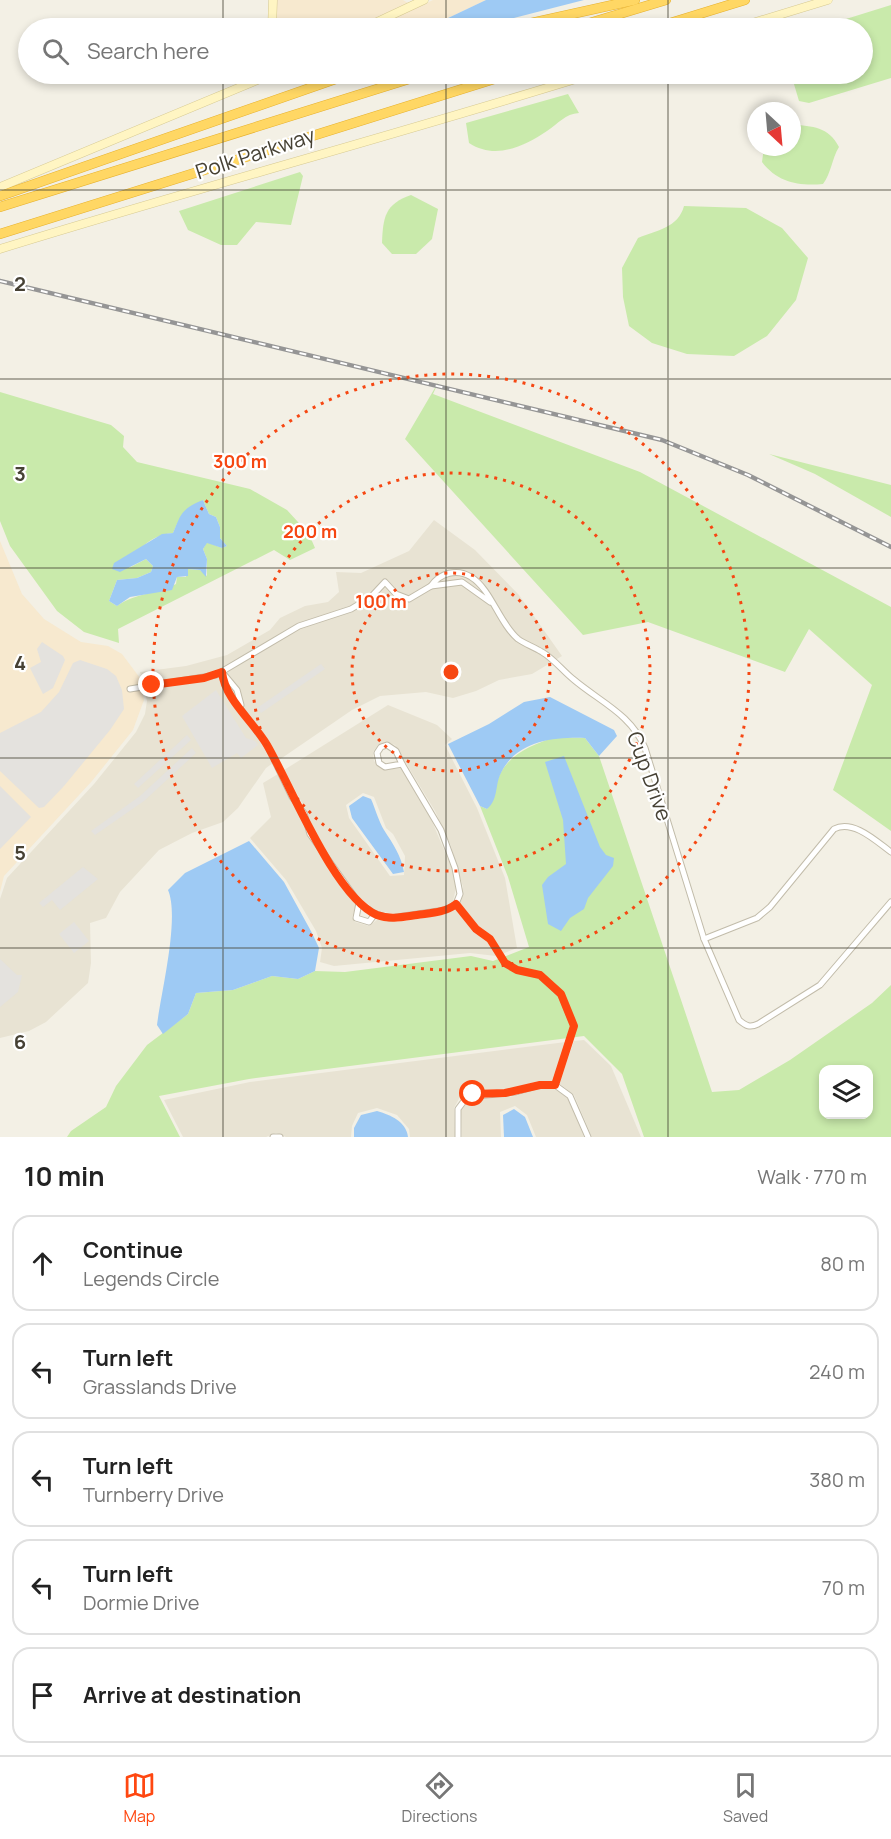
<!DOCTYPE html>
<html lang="en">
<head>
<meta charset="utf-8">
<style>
	:root { --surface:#fff; --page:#f6f6f6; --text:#222; --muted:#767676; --line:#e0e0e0; --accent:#ff4710 }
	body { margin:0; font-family:Manrope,sans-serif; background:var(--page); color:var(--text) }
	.controls { position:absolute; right:18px; bottom:18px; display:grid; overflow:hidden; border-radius:12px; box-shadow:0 3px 9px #0003 }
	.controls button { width:54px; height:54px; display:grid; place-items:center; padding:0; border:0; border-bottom:2px solid var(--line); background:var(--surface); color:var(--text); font:30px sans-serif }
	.compass { position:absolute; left:747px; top:102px; width:54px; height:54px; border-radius:50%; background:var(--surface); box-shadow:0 3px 9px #0003; rotate:154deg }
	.stop { position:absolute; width:18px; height:18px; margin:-14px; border:4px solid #ff4710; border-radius:50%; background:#fff }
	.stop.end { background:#ff4710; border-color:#fff; box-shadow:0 2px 6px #0008 }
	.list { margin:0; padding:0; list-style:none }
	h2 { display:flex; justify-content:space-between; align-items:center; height:78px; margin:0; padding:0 24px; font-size:26px }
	h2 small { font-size:20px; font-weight:400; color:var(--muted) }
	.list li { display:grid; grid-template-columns:39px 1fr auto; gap:18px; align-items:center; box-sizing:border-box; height:96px; margin:0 12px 12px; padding:0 12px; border:2px solid var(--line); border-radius:18px }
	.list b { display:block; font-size:22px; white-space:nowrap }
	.list p { margin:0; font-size:20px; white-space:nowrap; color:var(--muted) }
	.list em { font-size:20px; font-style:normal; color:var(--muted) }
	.icon { flex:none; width:33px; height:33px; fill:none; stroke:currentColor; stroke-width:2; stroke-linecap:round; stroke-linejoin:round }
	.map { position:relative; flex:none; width:891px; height:1137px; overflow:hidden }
	.search { position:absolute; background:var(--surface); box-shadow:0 3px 9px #0003; left:18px; right:18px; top:18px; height:66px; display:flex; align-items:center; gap:15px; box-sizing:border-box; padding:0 21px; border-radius:33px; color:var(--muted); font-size:22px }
	.sheet { height:618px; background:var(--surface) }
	nav { display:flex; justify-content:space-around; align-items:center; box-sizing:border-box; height:84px; border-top:2px solid var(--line); background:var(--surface); font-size:16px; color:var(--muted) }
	nav a { display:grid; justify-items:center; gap:3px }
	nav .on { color:var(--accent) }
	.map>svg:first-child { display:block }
</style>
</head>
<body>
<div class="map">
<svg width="891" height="1137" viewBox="0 0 891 1137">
	<rect width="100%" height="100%" fill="#f3f0e5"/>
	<g fill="#e8e3d3" fill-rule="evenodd">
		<path d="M434 520 475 550 519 595 562 656 532 674 499 680 476 691 453 698 426 692 380 696 352 710 279 760 276 754 270 757 273 763 266 768 238 808 223 822 192 833 159 850 120 892 106 918 90 923 91 963 88 983 46 1022 29 1031 0 1038V899L7 878 94 784 136 732 145 714 147 701 140 672 186 666 227 655 270 630 280 618 305 606 328 602 339 592 336 572 361 573 409 551Z"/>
		<path d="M388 705 437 725 452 739 445 745 477 808 505 878 517 948 502 954 493 937 478 926 460 903 463 887 451 846 435 811 395 745 387 742 378 745 373 752 374 761 384 770 401 768 429 814 452 869 456 888 453 901 444 907 396 914 376 911 358 896 313 832 307 812 284 770ZM363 793 374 797 386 828 393 834 405 856 404 875 390 876 349 818 346 805Z"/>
		<path d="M278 774 300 815 308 836 356 904 352 918 355 922 369 926 378 919 398 922 446 914 456 909 473 932 488 942 496 956 470 953 334 966 320 962 322 948 316 931 286 880 250 838 271 817 263 783Z"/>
		<path d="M584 1040 611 1066 641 1137H592L574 1095 559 1083 574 1041Z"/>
		<path d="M566 1042 552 1081H538L515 1088 472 1091 460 1097 454 1108 455 1137H410L409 1129 397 1115 377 1108 358 1113 352 1126 351 1137H286L276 1133 266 1137H183L164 1100 250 1082Z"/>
		<path d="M540 1088 554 1089 568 1098 584 1137H536L527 1115 515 1106 500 1112 501 1137H462L461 1110 469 1100 516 1096Z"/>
	</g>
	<g fill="#f7e9cf">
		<path d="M276 0H403L408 3 355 28H275Z"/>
		<path d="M433 0H486L427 28H373Z"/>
		<path d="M0 541 22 594 44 619 81 642 108 646 122 654 140 678 144 700 133 730 92 781 4 876 0 892Z"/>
	</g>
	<g fill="#c9eaab" fill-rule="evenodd">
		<path d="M891 5V78L809 103 799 101 791 74H862V28H817Z"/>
		<path d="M568 94 579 113C565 114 559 123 547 131 523 147 495 160 469 143L466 123Z"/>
		<path d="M792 124C813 127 828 126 839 147 832 158 831 174 823 184 799 186 778 183 762 162L764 147H792Z"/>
		<path d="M300 172 303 176 291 225 256 222 237 245H221L188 230 179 211Z"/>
		<path d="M411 195 438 209 432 239 416 254H392L382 243C383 217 385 204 411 195Z"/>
		<path d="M684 206 746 208 782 228 808 258 796 300 767 336 734 356 687 354 652 343 629 326 623 297 622 268 638 238C657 230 678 228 684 206Z"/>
		<path d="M439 381 433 394 640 472 891 607V831L833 790 872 685 809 629 785 672 648 622 583 635 405 439Z"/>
		<path d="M0 392 111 425 124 436 123 447 137 462 250 489 287 510 309 534 315 548 290 560 274 550 118 629 119 643 84 632 57 611 10 546 0 521ZM203 500 209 514 216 517 220 527V538L227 546 222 548 207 542 203 549 207 559V576L200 570 188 569 186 577H177L176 584C156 594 135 593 117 606L109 601 117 580 137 578 151 572 153 566 146 559 129 568C136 549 151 535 173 533L177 524Z"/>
		<path d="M769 454 891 485V517L815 474Z"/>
		<path d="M554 737 585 738 599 756 712 1092 739 1090 790 1060 872 1003 891 985V1137H644L622 1074 584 1036 249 1079 159 1096 180 1137H67L71 1131 106 1107 116 1086 147 1045 188 1014 196 993 233 990 272 976 298 979 315 971 345 972 471 956 493 961 529 947 508 877 480 806 487 809C496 795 494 787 500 774 511 753 533 745 554 737ZM824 1070H868V1114H824Z"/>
	</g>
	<g fill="#e4e2de">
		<path d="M42 642 63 656 65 660 53 688 43 694 30 668 41 662 37 649Z"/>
		<path d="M80 660 107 669 116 676 122 690 124 709 110 730 64 786 44 807 39 808 0 771V733L41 712 59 692 73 663Z"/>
		<path d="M321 664 325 669 261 713 257 708Z"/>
		<path d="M216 690 246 738 255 741 258 745 241 758 237 753 212 768 182 716Z"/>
		<path d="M187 735 191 740 138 788 134 784Z"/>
		<path d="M192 748 196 753 144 801 95 835 91 831 140 796Z"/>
		<path d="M0 786 31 817 0 849Z"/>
		<path d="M83 867 98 879 60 910 52 900 43 907 39 903Z"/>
		<path d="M74 922 89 941 74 953 59 934Z"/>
		<path d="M0 959 17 975H22L18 992 0 1007Z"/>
	</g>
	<g fill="#9ecaf4">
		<path d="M486 0H584L475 28H427Z"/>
		<path d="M203 500 209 514 216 517 220 527V538L227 546 222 548 207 543 203 549 207 559 206 577 200 570 188 569V576L177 577 172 590 130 597 117 606 109 601 117 580 137 578 151 572 153 566 146 559 120 572 112 569 114 563 162 534 173 533C181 514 181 509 203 500Z"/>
		<path d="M550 697 614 730 617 736 599 756 585 738C553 737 515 741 500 775 495 787 498 800 487 809L480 806 448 744 489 724 524 702Z"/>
		<path d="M564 756 600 847 606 855 614 858 613 866 588 898 584 909 570 918 561 931 548 924 542 885 548 877 566 864 563 820 545 762Z"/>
		<path d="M363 796 371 799C375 808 379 822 384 830 393 844 401 855 404 872L393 874 352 818 349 806Z"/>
		<path d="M249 841 284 882 312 933 319 948 315 971 298 979 272 976 233 990 196 993 188 1014 163 1034 157 1025C161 992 180 918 168 890L185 873Z"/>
		<path d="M514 1109 525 1117 533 1137H504L503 1115Z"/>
		<path d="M377 1111C390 1115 406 1121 408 1137H354V1128L361 1115Z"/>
	</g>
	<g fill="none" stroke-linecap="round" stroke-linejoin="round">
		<defs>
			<g id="street">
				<path d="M253 26 272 27"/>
				<path d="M490 602 462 582 431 586C440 573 457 568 471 577 491 589 499 623 518 639 525 644 534 647 542 652 554 659 563 671 573 679 600 702 631 714 645 748L704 939 739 1020C746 1026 750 1028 758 1024L820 985 891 902"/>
				<path d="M222 672 229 693 267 745 292 797 304 813 310 834 359 903 375 914 390 918 445 910 456 904 460 894 455 868 441 830 402 764"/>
				<path d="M222 672 237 690 241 705"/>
				<path d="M130 689 216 675 299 626 351 609 371 597 385 582 396 594 409 599 431 586"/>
				<path d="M387 745 396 751 402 764 385 767 379 763 377 753 381 747Z"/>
				<path d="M359 903 356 918 369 922 375 914"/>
				<path d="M456 904 476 929 490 939 505 963 517 970 540 975 561 995 574 1026 555 1085"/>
				<path d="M704 939 757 918 770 907 834 829C853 819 876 841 891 852"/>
				<path d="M273 1137H280"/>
				<path d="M458 1137V1109L467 1097 516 1092 540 1085H555L570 1096 588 1137"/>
			</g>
			<g id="secondary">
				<path d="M272 28 273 0"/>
				<path d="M364 28 424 0"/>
				<path d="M736 28 828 0"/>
				<path d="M0 187 272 74"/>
				<path d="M0 249C197 188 396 135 592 74"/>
			</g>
			<g id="highway">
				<path d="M508 28 635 0"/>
				<path d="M573 28 666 0"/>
				<path d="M654 28 745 0"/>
				<path d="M0 196 350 74"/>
				<path d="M0 207 425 74"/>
				<path d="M0 234 510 74"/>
			</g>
		</defs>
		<use href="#street" stroke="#c2bcaa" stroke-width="7"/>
		<use href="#secondary" stroke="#d6c992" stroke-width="9"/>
		<use href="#highway" stroke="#e6b02d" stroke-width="10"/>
		<use href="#street" stroke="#fff" stroke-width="5"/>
		<use href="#secondary" stroke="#fff5c3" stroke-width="8"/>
		<use href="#highway" stroke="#ffd764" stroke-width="9"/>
		<defs>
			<path id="rail" d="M0 281 662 440 748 475 891 547"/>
		</defs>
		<use href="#rail" stroke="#959595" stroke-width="4.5"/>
		<use href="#rail" stroke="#fff" stroke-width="2" stroke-dasharray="7" stroke-linecap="butt"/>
	</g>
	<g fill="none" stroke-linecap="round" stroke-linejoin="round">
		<path stroke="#ff4710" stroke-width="8" d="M152 685 204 678 222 672C225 700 253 721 267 745 291 786 334 896 377 915 390 920 403 917 417 915 430 913 445 913 456 904L476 929 490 939 505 963 517 970 540 975 561 994 574 1026 555 1085H540L505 1093 473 1094"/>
	</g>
	<path fill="none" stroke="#464134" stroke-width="1.5" stroke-opacity="0.55" d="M223 0V28M446 0V28M668 0V28M223 74V1137M446 74V1137M668 74V1137M0 190H891M0 379H891M0 568H891M0 758H891M0 948H891"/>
	<g fill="none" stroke="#f64712" stroke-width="3" stroke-dasharray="3 6">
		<circle cx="451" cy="672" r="99"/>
		<circle cx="451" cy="672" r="199"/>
		<circle cx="451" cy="672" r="298"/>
	</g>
	<g text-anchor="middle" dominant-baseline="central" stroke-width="4.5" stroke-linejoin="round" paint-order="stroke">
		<g font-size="21" fill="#464134" stroke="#fff">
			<text transform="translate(255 153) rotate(-18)">Polk Parkway</text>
			<text transform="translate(650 776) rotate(70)">Cup Drive</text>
		</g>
	</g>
	<g font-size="20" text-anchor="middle" font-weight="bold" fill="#464134" stroke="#fff" stroke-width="4.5" stroke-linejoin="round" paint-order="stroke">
		<text x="20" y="291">2</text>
		<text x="20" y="481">3</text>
		<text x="20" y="670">4</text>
		<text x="20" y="860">5</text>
		<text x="20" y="1049">6</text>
	</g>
	<circle cx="451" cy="672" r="9" fill="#f64712" stroke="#fff" stroke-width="3"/>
	<g font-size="18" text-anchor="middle" font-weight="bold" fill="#f64712" stroke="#fff" stroke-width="4.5" stroke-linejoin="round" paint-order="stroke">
		<text x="240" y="468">300 m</text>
		<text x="310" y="538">200 m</text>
		<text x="381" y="608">100 m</text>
	</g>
</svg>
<div class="controls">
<button><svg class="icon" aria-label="layers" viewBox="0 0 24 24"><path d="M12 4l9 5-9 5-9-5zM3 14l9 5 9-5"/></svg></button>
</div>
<svg class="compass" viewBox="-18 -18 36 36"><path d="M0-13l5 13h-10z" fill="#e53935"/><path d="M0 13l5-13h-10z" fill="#767676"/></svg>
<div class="stop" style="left:473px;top:1094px"></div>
<div class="stop end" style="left:152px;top:685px"></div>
<div class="search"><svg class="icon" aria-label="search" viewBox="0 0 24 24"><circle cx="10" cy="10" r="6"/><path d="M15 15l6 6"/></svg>Search here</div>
</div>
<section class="sheet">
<h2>10 min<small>Walk · 770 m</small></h2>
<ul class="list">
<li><svg class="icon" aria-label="ahead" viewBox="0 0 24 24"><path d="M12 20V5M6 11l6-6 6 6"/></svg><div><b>Continue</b><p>Legends Circle</p></div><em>80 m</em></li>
<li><svg class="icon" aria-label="left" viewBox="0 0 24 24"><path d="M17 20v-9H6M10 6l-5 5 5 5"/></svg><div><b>Turn left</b><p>Grasslands Drive</p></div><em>240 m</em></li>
<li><svg class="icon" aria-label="left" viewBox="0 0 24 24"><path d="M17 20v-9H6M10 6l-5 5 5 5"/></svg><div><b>Turn left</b><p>Turnberry Drive</p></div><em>380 m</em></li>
<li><svg class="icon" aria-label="left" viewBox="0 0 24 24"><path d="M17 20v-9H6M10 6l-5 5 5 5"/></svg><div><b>Turn left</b><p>Dormie Drive</p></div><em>70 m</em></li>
<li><svg class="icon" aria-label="arrive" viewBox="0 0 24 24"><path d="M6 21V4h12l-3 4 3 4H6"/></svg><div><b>Arrive at destination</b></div></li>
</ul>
</section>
<nav>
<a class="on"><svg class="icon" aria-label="map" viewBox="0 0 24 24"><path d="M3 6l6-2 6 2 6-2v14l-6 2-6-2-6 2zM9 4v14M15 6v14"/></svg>Map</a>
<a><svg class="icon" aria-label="directions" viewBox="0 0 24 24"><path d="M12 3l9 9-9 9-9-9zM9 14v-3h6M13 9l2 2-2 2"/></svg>Directions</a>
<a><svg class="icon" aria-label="saved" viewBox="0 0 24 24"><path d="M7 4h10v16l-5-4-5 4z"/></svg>Saved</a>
</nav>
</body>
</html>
